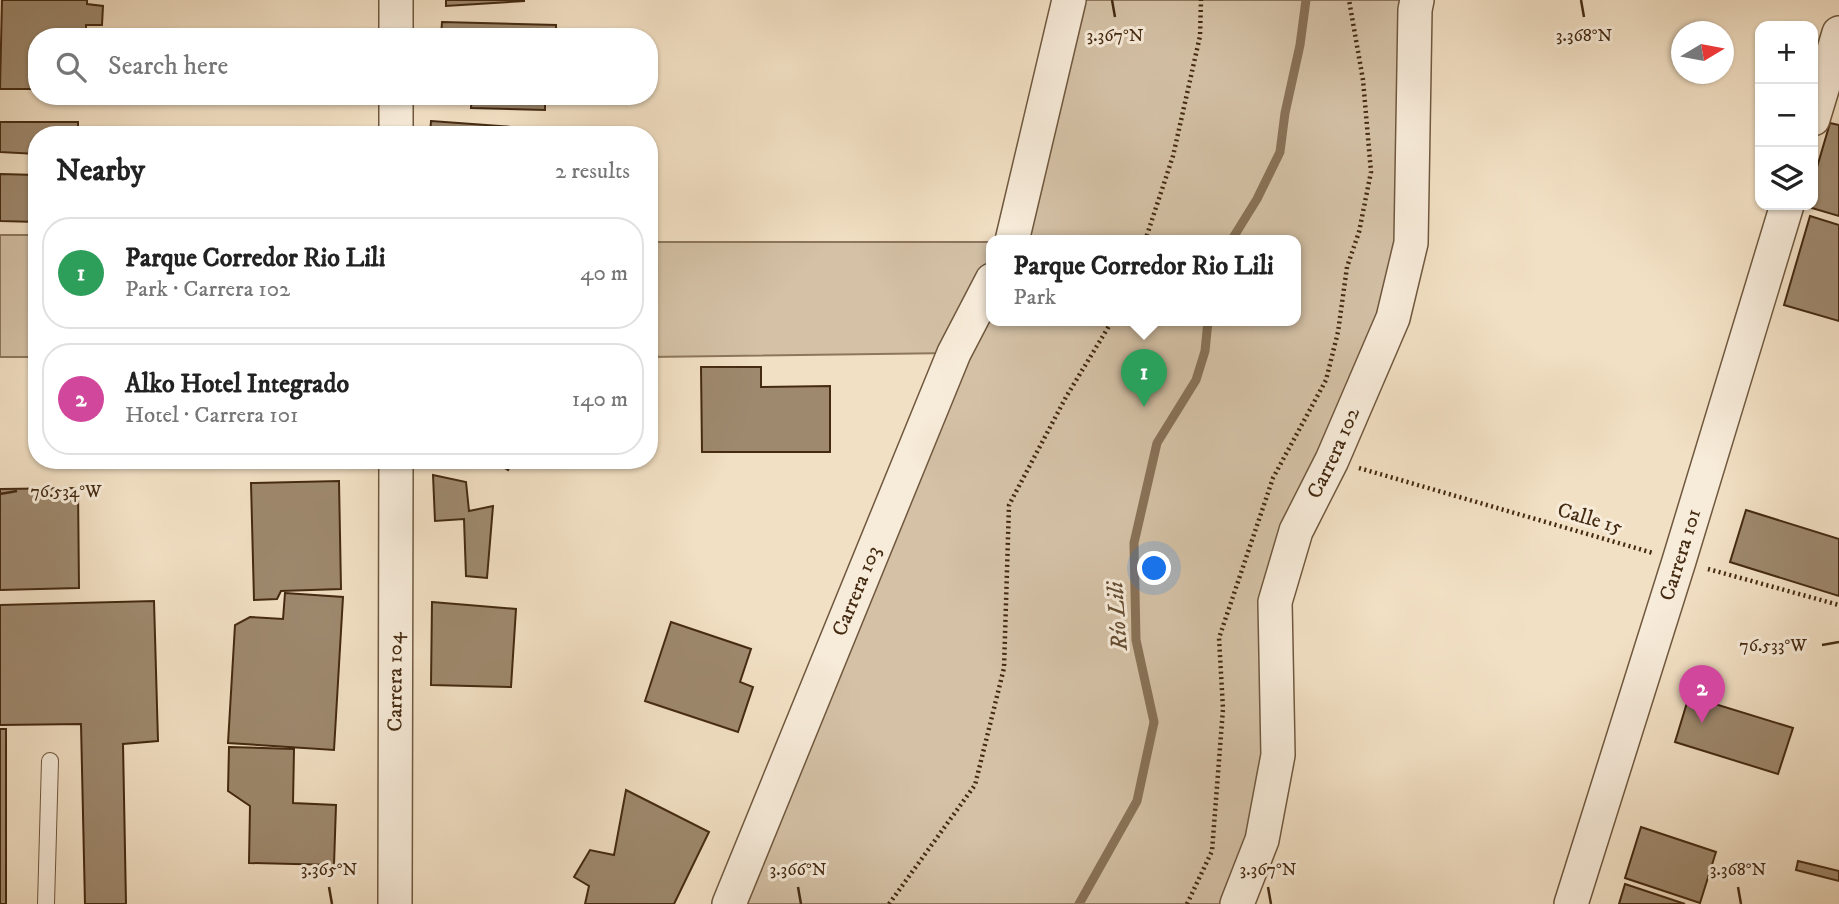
<!DOCTYPE html>
<html lang="en">
<head>
<meta charset="utf-8">
<style>
	:root { --surface:#fff; --page:#f2f2f2; --text:#222; --muted:#767676; --line:#e0e0e0; --accent:#7c3aed }
	body { margin:0; font-family:"IM FELL DW Pica",serif; background:var(--page); color:var(--text) }
	.controls { position:absolute; right:21px; top:21px; display:grid; overflow:hidden; border-radius:14px; box-shadow:0 2px 5px #0004 }
	.controls button { width:63px; height:63px; display:grid; place-items:center; padding:0; border:0; border-bottom:2px solid var(--line); background:var(--surface); color:var(--text); font:35px sans-serif }
	.compass { position:absolute; left:1671px; top:21px; width:63px; height:63px; border-radius:50%; background:var(--surface); box-shadow:0 2px 5px #0004; rotate:80deg }
	.you { position:absolute; left:1155px; top:569px; width:24px; height:24px; margin:-18px; border:5px solid #fff; border-radius:50%; background:#1a73e8; box-shadow:0 0 0 10px #1a73e833 }
	.badge { display:grid; place-items:center; width:46px; height:46px; border-radius:50%; background:var(--accent); color:#fff; font-size:23px; font-weight:700 }
	.pin { position:absolute; translate:-50% -58px; filter:drop-shadow(0 2px 4px #0008) }
	.pin::after { content:''; position:absolute; top:37px; width:24px; height:21px; background:inherit; clip-path:polygon(0 0,100% 0,50% 100%) }
	.popup { position:absolute; left:986px; top:235px; width:315px; height:91px; box-sizing:border-box; display:grid; place-content:center; border-radius:14px; background:var(--surface); filter:drop-shadow(0 2px 5px #0005); font-size:23px; white-space:nowrap; color:var(--muted) }
	.popup b { font-size:26px; color:var(--text) }
	.popup::after { content:''; position:absolute; left:50%; top:100%; margin-left:-14px; border:14px solid transparent; border-top-color:var(--surface) }
	.list { margin:0; padding:0; list-style:none }
	h2 { display:flex; justify-content:space-between; align-items:center; height:91px; margin:0; padding:0 28px; font-size:30px }
	h2 small { font-size:23px; font-weight:400; color:var(--muted) }
	.list li { display:grid; grid-template-columns:46px 1fr auto; gap:21px; align-items:center; box-sizing:border-box; height:112px; margin:0 14px 14px; padding:0 14px; border:2px solid var(--line); border-radius:28px }
	.list b { display:block; font-size:26px; white-space:nowrap }
	.list p { margin:0; font-size:23px; white-space:nowrap; color:var(--muted) }
	.list em { font-size:23px; font-style:normal; color:var(--muted) }
	.icon { flex:none; width:38px; height:38px; fill:none; stroke:currentColor; stroke-width:2; stroke-linecap:round; stroke-linejoin:round }
	.map { position:relative; flex:none; width:1839px; height:904px; overflow:hidden }
	.search { position:absolute; background:var(--surface); box-shadow:0 2px 5px #0004; left:28px; top:28px; width:630px; height:77px; display:flex; align-items:center; gap:18px; box-sizing:border-box; padding:0 24px; border-radius:28px; color:var(--muted); font-size:26px }
	.panel { position:absolute; background:var(--surface); box-shadow:0 2px 5px #0004; left:28px; top:126px; width:630px; height:343px; border-radius:28px }
	.map>svg:first-child { display:block }
</style>
</head>
<body>
<div class="map">
<svg width="1839" height="904" viewBox="0 0 1839 904">
	<rect width="100%" height="100%" fill="#f2e0c4"/>
	<filter id="stains"><feTurbulence type="fractalNoise" baseFrequency=".00286" numOctaves="4"/><feColorMatrix values="0 0 0 0 .2 0 0 0 0 .09 0 0 0 0 .02 0 0 0 .5 -.17"/></filter>
	<radialGradient id="worn" r=".72"><stop offset=".6" stop-color="#630" stop-opacity="0"/><stop offset="1" stop-color="#630" stop-opacity=".3"/></radialGradient>
	<g fill="#d4c1a6" stroke="#8c765c" stroke-width="2">
		<path d="M1069 0H1417L1411 243 1296 531 1278 755 1237 904H729L953 353 649 357V242H992V321H1296V241H1012Z"/>
		<rect x="0" y="235" width="37" height="122"/>
	</g>
	<g fill="none" stroke-linecap="round" stroke-linejoin="round">
		<g stroke="#897258" stroke-width="9">
			<path d="M1231 241 1257 199 1280 152 1285 113 1300 45 1306 0"/>
			<path d="M1079 904 1137 801 1154 722 1136 640 1134 543 1157 443 1196 380 1205 351 1208 321"/>
		</g>
	</g>
	<g fill="#9e896e" stroke="#442a11" stroke-width="2">
		<path d="M2 0H87V4L103 6 102 25H86V37H37V89H0Z"/>
		<path d="M446 0H524V1L446 6Z"/>
		<path d="M442 22 556 25V37H441Z"/>
		<path d="M472 96H545V110L471 108Z"/>
		<path d="M431 121 554 130 553 135H430Z"/>
		<path d="M0 122H78V135H37V154L0 152Z"/>
		<path d="M1830 123 1839 125V216L1805 206 1806 205H1813V181Z"/>
		<path d="M104 129 144 131V135H104Z"/>
		<path d="M0 174 37 175V222L0 221Z"/>
		<path d="M1810 216 1839 225V321L1784 305Z"/>
		<path d="M701 367H761V387L830 386V452H702Z"/>
		<rect x="281" y="460" width="63" height="7"/>
		<path d="M493 460H514L508 470Z"/>
		<path d="M433 475 466 482 469 511 493 506 487 578 466 576 464 519 435 521Z"/>
		<path d="M339 481 341 589 281 591 277 599 254 600 251 483Z"/>
		<path d="M78 488 79 588 0 590V489Z"/>
		<path d="M1746 510 1839 539V596L1730 562Z"/>
		<path d="M285 593 343 597 334 750 228 743 235 625 250 617 283 619Z"/>
		<path d="M154 601 158 741 123 744 126 904H85L81 724 0 725V605Z"/>
		<path d="M432 602 516 609 511 687 431 685Z"/>
		<path d="M671 622 751 649 740 682 753 687 738 732 645 701Z"/>
		<path d="M1689 696 1793 728 1778 774 1675 742Z"/>
		<rect x="0" y="729" width="6" height="175"/>
		<path d="M229 747 294 749 293 803 336 805 334 865 249 863 250 806 228 791Z"/>
		<path d="M626 790 709 832 674 904H585L589 886 574 877 590 850 614 855Z"/>
		<path d="M1641 827 1716 852 1700 903 1625 878Z"/>
		<path d="M1798 861 1839 871V881L1796 870Z"/>
		<path d="M1625 884 1685 904H1619Z"/>
	</g>
	<g fill="none" stroke-linecap="round" stroke-linejoin="round">
		<defs>
			<path id="lane" d="M46 904 50 761"/>
			<g id="street">
				<path d="M396 37V0"/>
				<path d="M1813 119 1839 33"/>
				<path d="M396 135V96"/>
				<path d="M1012 241 1069 0"/>
				<path id="s1" d="M395 904 396 460"/>
				<path id="s2" d="M729 904 954 353 992 280"/>
				<path id="s3" d="M1237 904 1262 840 1278 755 1275 602 1296 531 1332 460 1393 318 1411 243 1415 10 1417 0"/>
				<path id="s4" d="M1571 904 1679 561 1787 205"/>
			</g>
		</defs>
		<use href="#lane" stroke="#70583e" stroke-width="18"/>
		<use href="#street" stroke="#70583e" stroke-width="36"/>
		<g stroke="#442a11" stroke-width="4.5" stroke-dasharray="2 3.5" stroke-linecap="butt">
			<path d="M1145 241 1173 156 1200 36 1201 0"/>
			<path d="M1359 468 1653 553"/>
			<path d="M1708 569 1839 605"/>
			<path d="M889 904 975 785 1004 668 1009 505 1066 397 1112 321"/>
			<path d="M1187 904 1212 851 1223 709 1219 638 1273 478 1326 380 1338 332 1347 267 1359 232 1371 172 1363 80 1349 0"/>
		</g>
		<use href="#lane" stroke="#f7ebd9" stroke-width="16"/>
		<use href="#street" stroke="#f7ebd9" stroke-width="33"/>
	</g>
	<path fill="none" stroke="#442a11" stroke-width="2.5" d="M1112 0 1115 17M1581 0 1584 17M0 494 17 491M1822 645 1839 642M329 887 332 904M798 887 801 904M1268 887 1271 904M1738 887 1741 904"/>
	<g text-anchor="middle" dominant-baseline="central" stroke-width="6" stroke-linejoin="round" paint-order="stroke">
		<g font-size="21" fill="#442a11" stroke="#f7ebd9">
			<text stroke="none"><textPath href="#s3" startOffset="469">Carrera 102</textPath></text>
			<text transform="translate(1590 519) rotate(16)">Calle 15</text>
			<text stroke="none"><textPath href="#s4" startOffset="366">Carrera 101</textPath></text>
			<text stroke="none"><textPath href="#s2" startOffset="338">Carrera 103</textPath></text>
			<text stroke="none"><textPath href="#s1" startOffset="222">Carrera 104</textPath></text>
		</g>
		<g font-size="23" font-style="italic" fill="#664e34" stroke="#f7ebd9">
			<text transform="translate(1118 616) rotate(-94)">Río Lili</text>
		</g>
	</g>
	<g font-size="18" text-anchor="middle" fill="#442a11" stroke="#f7ebd9" stroke-width="6" stroke-linejoin="round" paint-order="stroke">
		<text x="1115" y="41">3.367°N</text>
		<text x="1584" y="41">3.368°N</text>
		<text x="66" y="497">76.534°W</text>
		<text x="1773" y="651">76.533°W</text>
		<text x="329" y="875">3.365°N</text>
		<text x="798" y="875">3.366°N</text>
		<text x="1268" y="875">3.367°N</text>
		<text x="1738" y="875">3.368°N</text>
	</g>
	<rect width="100%" height="100%" filter="url(#stains)"/>
	<rect width="100%" height="100%" fill="url(#worn)"/>
</svg>
<div class="controls">
<button>+</button>
<button>−</button>
<button><svg class="icon" aria-label="layers" viewBox="0 0 24 24"><path d="M12 4l9 5-9 5-9-5zM3 14l9 5 9-5"/></svg></button>
</div>
<svg class="compass" viewBox="-18 -18 36 36"><path d="M0-13l5 13h-10z" fill="#e53935"/><path d="M0 13l5-13h-10z" fill="#767676"/></svg>
<div class="you"></div>
<div class="pin badge" style="left:1144px;top:407px;background:#2e9e5b">1</div>
<div class="popup"><b>Parque Corredor Rio Lili</b>Park</div>
<div class="pin badge" style="left:1702px;top:723px;background:#d1479c">2</div>
<div class="search"><svg class="icon" aria-label="search" viewBox="0 0 24 24"><circle cx="10" cy="10" r="6"/><path d="M15 15l6 6"/></svg>Search here</div>
<section class="panel">
<h2>Nearby<small>2 results</small></h2>
<ul class="list">
<li><span class="badge" style="background:#2e9e5b">1</span><div><b>Parque Corredor Rio Lili</b><p>Park · Carrera 102</p></div><em>40 m</em></li>
<li><span class="badge" style="background:#d1479c">2</span><div><b>Alko Hotel Integrado</b><p>Hotel · Carrera 101</p></div><em>140 m</em></li>
</ul>
</section>
</div>
</body>
</html>
